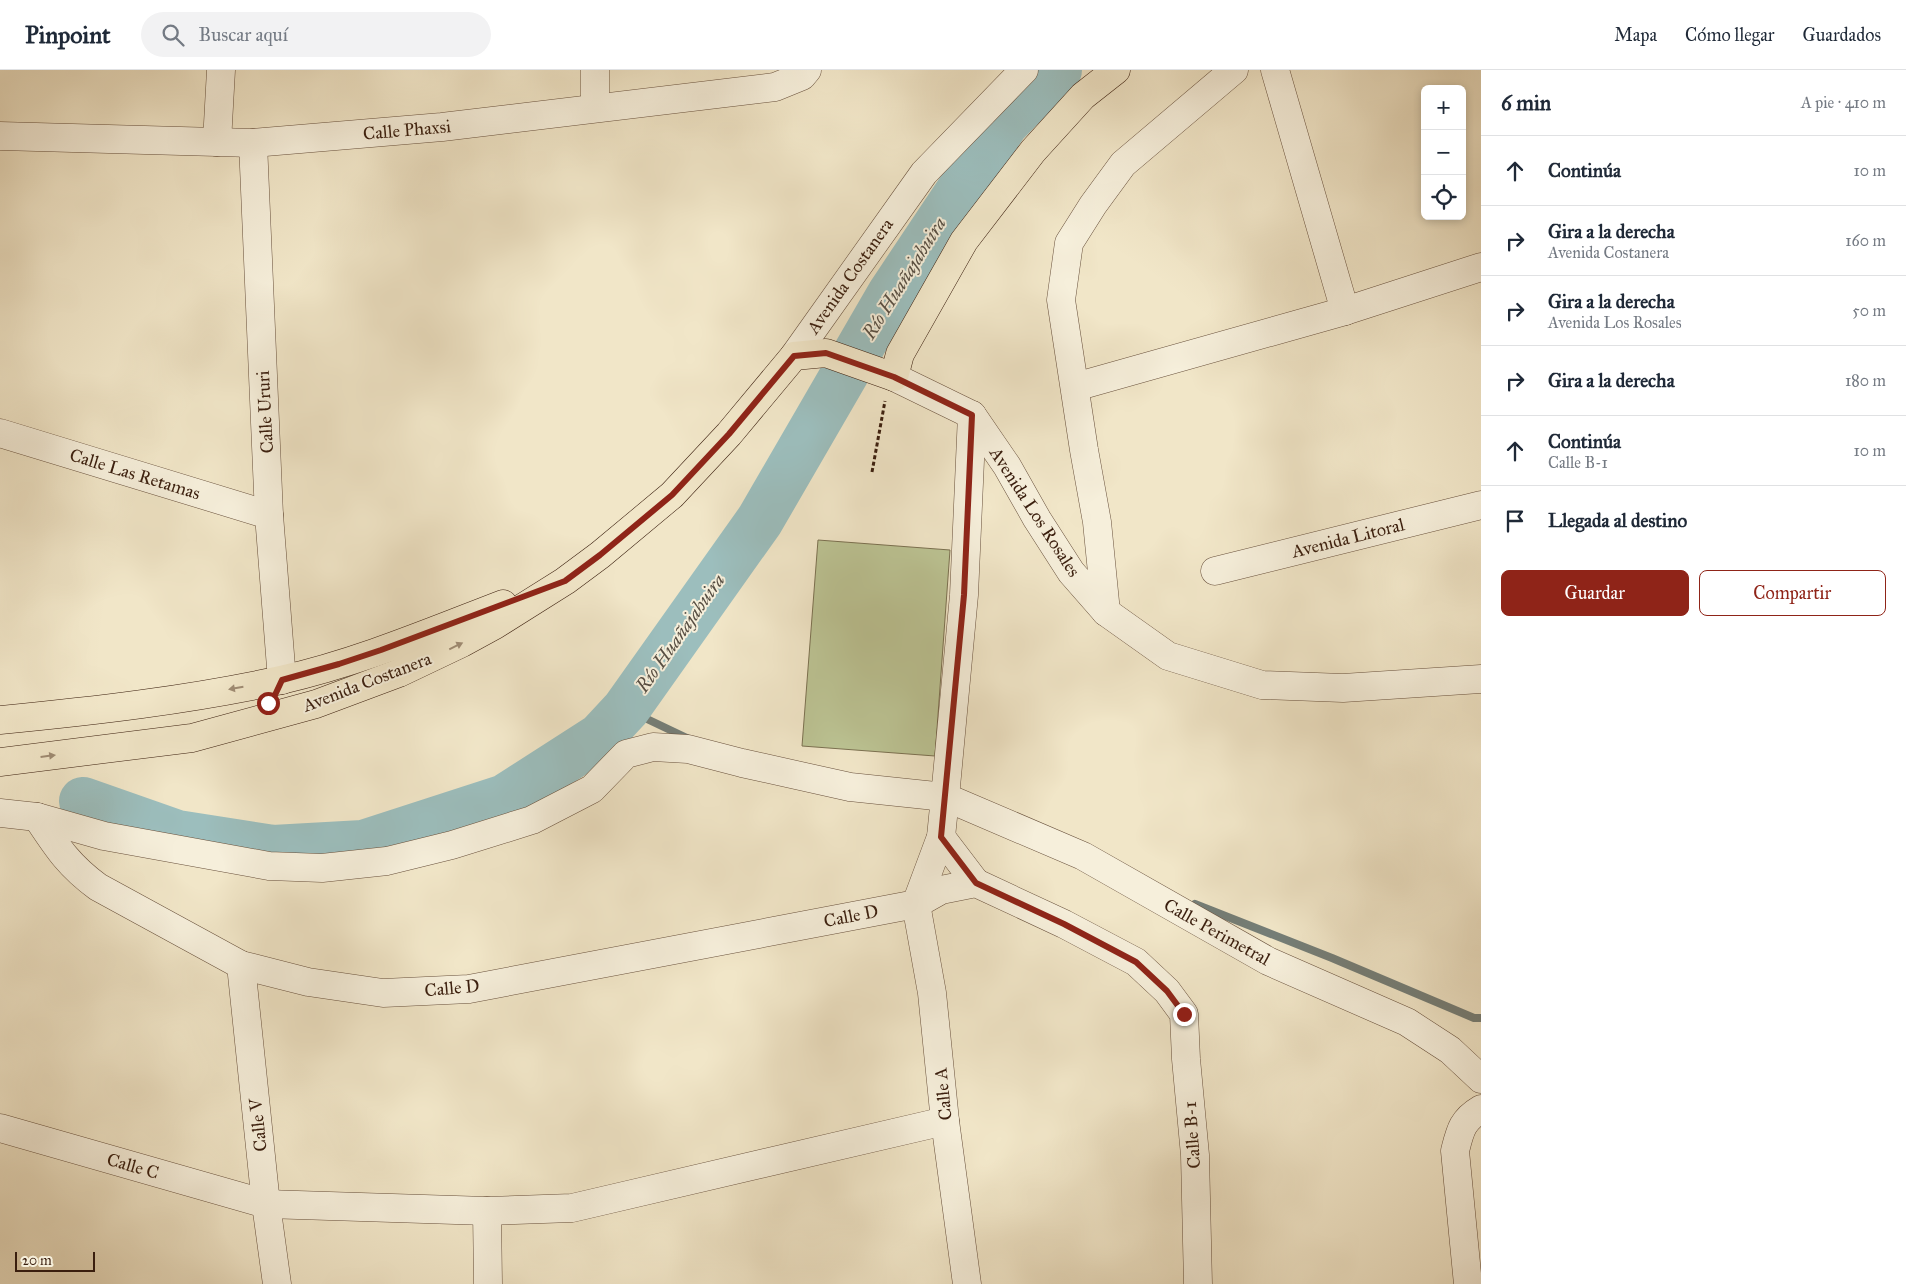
<!DOCTYPE html>
<html lang="es">
<head>
<meta charset="utf-8">
<style>
	:root { --surface:#fff; --page:#f2f2f3; --text:#1f2937; --muted:#747a83; --line:#e0e1e3; --accent:#8f2418 }
	body { margin:0; font-family:"IM FELL Great Primer",serif; background:var(--page); color:var(--text) }
	.controls { position:absolute; right:15px; top:15px; display:grid; overflow:hidden; border-radius:8px; box-shadow:0 2px 8px #0003 }
	.controls button { width:45px; height:45px; display:grid; place-items:center; padding:0; border:0; border-bottom:1px solid var(--line); background:var(--surface); color:var(--text); font:25px sans-serif }
	.scale { position:absolute; left:15px; bottom:12px; width:80px; box-sizing:border-box; padding-left:5px; border:2px solid #3a1e0e; border-top:0; font-size:14px; line-height:18px; white-space:nowrap; color:#3a1e0e; -webkit-text-stroke:4px #f6efdb; paint-order:stroke }
	.stop { position:absolute; width:15px; height:15px; margin:-11px; border:4px solid #8f2418; border-radius:50%; background:#fff }
	.stop.end { background:#8f2418; border-color:#fff; box-shadow:0 1px 5px #0008 }
	.list { margin:0; padding:0; list-style:none }
	h2 { display:flex; justify-content:space-between; align-items:center; height:65px; margin:0; padding:0 20px; font-size:21px }
	h2 small { font-size:16px; font-weight:400; color:var(--muted) }
	.list li { display:grid; grid-template-columns:32px 1fr auto; gap:15px; align-items:center; box-sizing:border-box; height:70px; padding:0 20px; border-top:1px solid var(--line) }
	.list b { display:block; font-size:19px; white-space:nowrap }
	.list p { margin:0; font-size:16px; white-space:nowrap; color:var(--muted) }
	.list em { font-size:16px; font-style:normal; color:var(--muted) }
	.actions { display:flex; gap:10px; padding:15px 20px }
	.actions a { flex:1; padding:11px 0; border:1px solid var(--accent); border-radius:8px; text-align:center; font-size:18px; color:var(--accent) }
	.actions .main { background:var(--accent); color:#fff }
	.icon { flex:none; width:28px; height:28px; fill:none; stroke:currentColor; stroke-width:2; stroke-linecap:round; stroke-linejoin:round }
	.map { position:relative; flex:none; width:1481px; height:1214px; overflow:hidden }
	header { display:flex; align-items:center; gap:30px; box-sizing:border-box; height:70px; padding:0 25px; background:var(--surface); border-bottom:1px solid var(--line) }
	header strong { font-size:24px }
	nav { display:flex; gap:28px; margin-inline-start:auto; font-size:18px }
	.search { width:350px; height:45px; background:var(--page); display:flex; align-items:center; gap:12px; box-sizing:border-box; padding:0 18px; border-radius:28px; color:var(--muted); font-size:19px }
	main { display:flex }
	aside { flex:1; background:var(--surface) }
	.map>svg:first-child { display:block }
</style>
</head>
<body>
<header>
<strong>Pinpoint</strong>
<div class="search"><svg class="icon" aria-label="search" viewBox="0 0 24 24"><circle cx="10" cy="10" r="6"/><path d="M15 15l6 6"/></svg>Buscar aquí</div>
<nav><a>Mapa</a><a>Cómo llegar</a><a>Guardados</a></nav>
</header>
<main>
<div class="map">
<svg width="1481" height="1214" viewBox="0 0 1481 1214">
	<rect width="100%" height="100%" fill="#f1e6c8"/>
	<filter id="stains"><feTurbulence type="fractalNoise" baseFrequency=".004" numOctaves="4"/><feColorMatrix values="0 0 0 0 .2 0 0 0 0 .09 0 0 0 0 .02 0 0 0 .5 -.17"/></filter>
	<radialGradient id="worn" r=".72"><stop offset=".6" stop-color="#630" stop-opacity="0"/><stop offset="1" stop-color="#630" stop-opacity=".3"/></radialGradient>
	<path fill="#bcc494" stroke="#7b7151" d="M818 470 950 480 935 686 802 676Z"/>
	<g fill="none" stroke-linecap="round" stroke-linejoin="round">
		<g stroke="#757e77" stroke-width="8">
			<path d="M626 639 689 669"/>
			<path d="M1195 834 1332 888 1474 948H1481"/>
		</g>
		<path stroke="#9cbebd" stroke-width="48" d="M83 731 177 764 273 779 363 774 505 728 600 667 626 639 760 450 891 224 1005 53 1058 0"/>
		<defs>
			<g id="minor">
				<path d="M595 0V38"/>
				<path d="M1275 0 1345 241"/>
				<path d="M0 66 253 73 442 57 775 17 802 6 807 0"/>
				<path d="M217 72 221 0"/>
				<path d="M253 73 269 445 282 610"/>
				<path d="M794 286 924 103 1024 0"/>
				<path d="M894 307 972 345 1007 396 1037 449 1071 502 1106 542 1168 586 1262 615 1343 618 1481 609"/>
				<path d="M1075 317 1345 241 1481 197"/>
				<path d="M0 363 269 445"/>
				<path d="M1215 501 1481 435"/>
				<path d="M1106 542 1097 452 1084 380 1061 230 1069 173 1093 135 1123 94 1234 0"/>
				<path d="M0 743 37 747 104 766 269 796 322 798 387 791 452 775 532 750 592 719 626 684 653 677 688 679 742 693 850 717 945 727 1083 786 1268 891 1407 952 1450 980 1481 1009"/>
				<path d="M37 747C57 777 68 795 98 817L241 895 308 912 383 923 469 919 916 834 941 820 976 813 1064 854 1136 892 1167 921 1184 944 1186 989 1195 1085 1198 1214"/>
				<path d="M941 767 976 813"/>
				<path d="M916 834 941 767 945 727 964 525 972 345"/>
				<path d="M916 834 932 923 945 1051 967 1214"/>
				<path d="M241 895 266 1134 277 1214"/>
				<path d="M0 1058 266 1134 487 1141 572 1138 945 1051"/>
				<path d="M487 1141 488 1214"/>
				<path d="M1468 1214 1455 1081C1460 1061 1462 1050 1481 1039"/>
			</g>
			<g id="major">
				<path d="M0 650C94 641 189 630 281 610 357 593 430 562 503 534"/>
				<path d="M0 692 192 668 316 634 399 603 462 573 495 555 565 511 600 485 672 425 729 364 794 286 826 283 894 307 900 284 964 171 1033 81 1083 26 1116 0"/>
			</g>
		</defs>
		<use href="#minor" stroke="#68503c" stroke-width="29"/>
		<use href="#major" stroke="#3a1e0e" stroke-width="29"/>
		<path stroke="#3a1e0e" stroke-width="3" stroke-dasharray="4 2.5" stroke-linecap="butt" d="M872 402 885 331"/>
		<use href="#minor" stroke="#f6efdb" stroke-width="28"/>
		<use href="#major" stroke="#f1e6c8" stroke-width="28"/>
	</g>
	<defs><path id="oneway-solid" d="M-6-.8H1V-3.2L6.5 0L1 3.2V.8H-6Z" transform="scale(1.25)"/></defs>
	<g fill="#9f8c74">
		<use href="#oneway-solid" transform="translate(456 576) rotate(-26)"/>
		<use href="#oneway-solid" transform="translate(236 618) rotate(170)"/>
		<use href="#oneway-solid" transform="translate(48 686) rotate(-7)"/>
	</g>
	<g fill="none" stroke-linecap="round" stroke-linejoin="round">
		<path stroke="#8f2418" stroke-width="6" d="M268 633 275 625 282 610 339 594 381 580 565 511 600 485 672 425 729 364 794 286 826 283 894 307 972 345 964 525 941 767 976 813 1064 854 1136 892 1167 921 1184 944"/>
	</g>
	<g text-anchor="middle" dominant-baseline="central" stroke-width="4" stroke-linejoin="round" paint-order="stroke">
		<g font-size="18" fill="#3a1e0e" stroke="#f6efdb">
			<text transform="translate(407 60) rotate(-5)">Calle Phaxsi</text>
			<text transform="translate(850 206) rotate(-55)">Avenida Costanera</text>
			<text transform="translate(265 342) rotate(-93)">Calle Ururi</text>
			<text transform="translate(135 404) rotate(17)">Calle Las Retamas</text>
			<text transform="translate(1035 442) rotate(57)">Avenida Los Rosales</text>
			<text transform="translate(1348 468) rotate(-14)">Avenida Litoral</text>
			<text transform="translate(367 612) rotate(-21)">Avenida Costanera</text>
			<text transform="translate(851 846) rotate(-11)">Calle D</text>
			<text transform="translate(1217 862) rotate(29)">Calle Perimetral</text>
			<text transform="translate(452 918) rotate(-5)">Calle D</text>
			<text transform="translate(943 1024) rotate(-96)">Calle A</text>
			<text transform="translate(258 1055) rotate(-96)">Calle V</text>
			<text transform="translate(1192 1065) rotate(-94)">Calle B-1</text>
			<text transform="translate(133 1096) rotate(16)">Calle C</text>
		</g>
		<g font-size="19" font-style="italic" fill="#574e43" stroke="#f6efdb">
			<text transform="translate(904 208) rotate(-58)">Río Huañajahuira</text>
			<text transform="translate(680 563) rotate(-55)">Río Huañajahuira</text>
		</g>
	</g>
	<rect width="100%" height="100%" filter="url(#stains)"/>
	<rect width="100%" height="100%" fill="url(#worn)"/>
</svg>
<div class="controls">
<button>+</button>
<button>−</button>
<button><svg class="icon" aria-label="locate" viewBox="0 0 24 24"><circle cx="12" cy="12" r="6"/><path d="M12 2v4M12 18v4M2 12h4M18 12h4"/></svg></button>
</div>
<div class="scale">20 m</div>
<div class="stop" style="left:268px;top:633px"></div>
<div class="stop end" style="left:1184px;top:944px"></div>
</div>
<aside>
<h2>6 min<small>A pie · 410 m</small></h2>
<ul class="list">
<li><svg class="icon" aria-label="ahead" viewBox="0 0 24 24"><path d="M12 20V5M6 11l6-6 6 6"/></svg><div><b>Continúa</b></div><em>10 m</em></li>
<li><svg class="icon" aria-label="right" viewBox="0 0 24 24"><path d="M7 20v-9h11M14 6l5 5-5 5"/></svg><div><b>Gira a la derecha</b><p>Avenida Costanera</p></div><em>160 m</em></li>
<li><svg class="icon" aria-label="right" viewBox="0 0 24 24"><path d="M7 20v-9h11M14 6l5 5-5 5"/></svg><div><b>Gira a la derecha</b><p>Avenida Los Rosales</p></div><em>50 m</em></li>
<li><svg class="icon" aria-label="right" viewBox="0 0 24 24"><path d="M7 20v-9h11M14 6l5 5-5 5"/></svg><div><b>Gira a la derecha</b></div><em>180 m</em></li>
<li><svg class="icon" aria-label="ahead" viewBox="0 0 24 24"><path d="M12 20V5M6 11l6-6 6 6"/></svg><div><b>Continúa</b><p>Calle B-1</p></div><em>10 m</em></li>
<li><svg class="icon" aria-label="arrive" viewBox="0 0 24 24"><path d="M6 21V4h12l-3 4 3 4H6"/></svg><div><b>Llegada al destino</b></div></li>
</ul>
<div class="actions"><a class="main">Guardar</a><a>Compartir</a></div>
</aside>
</main>
</body>
</html>
